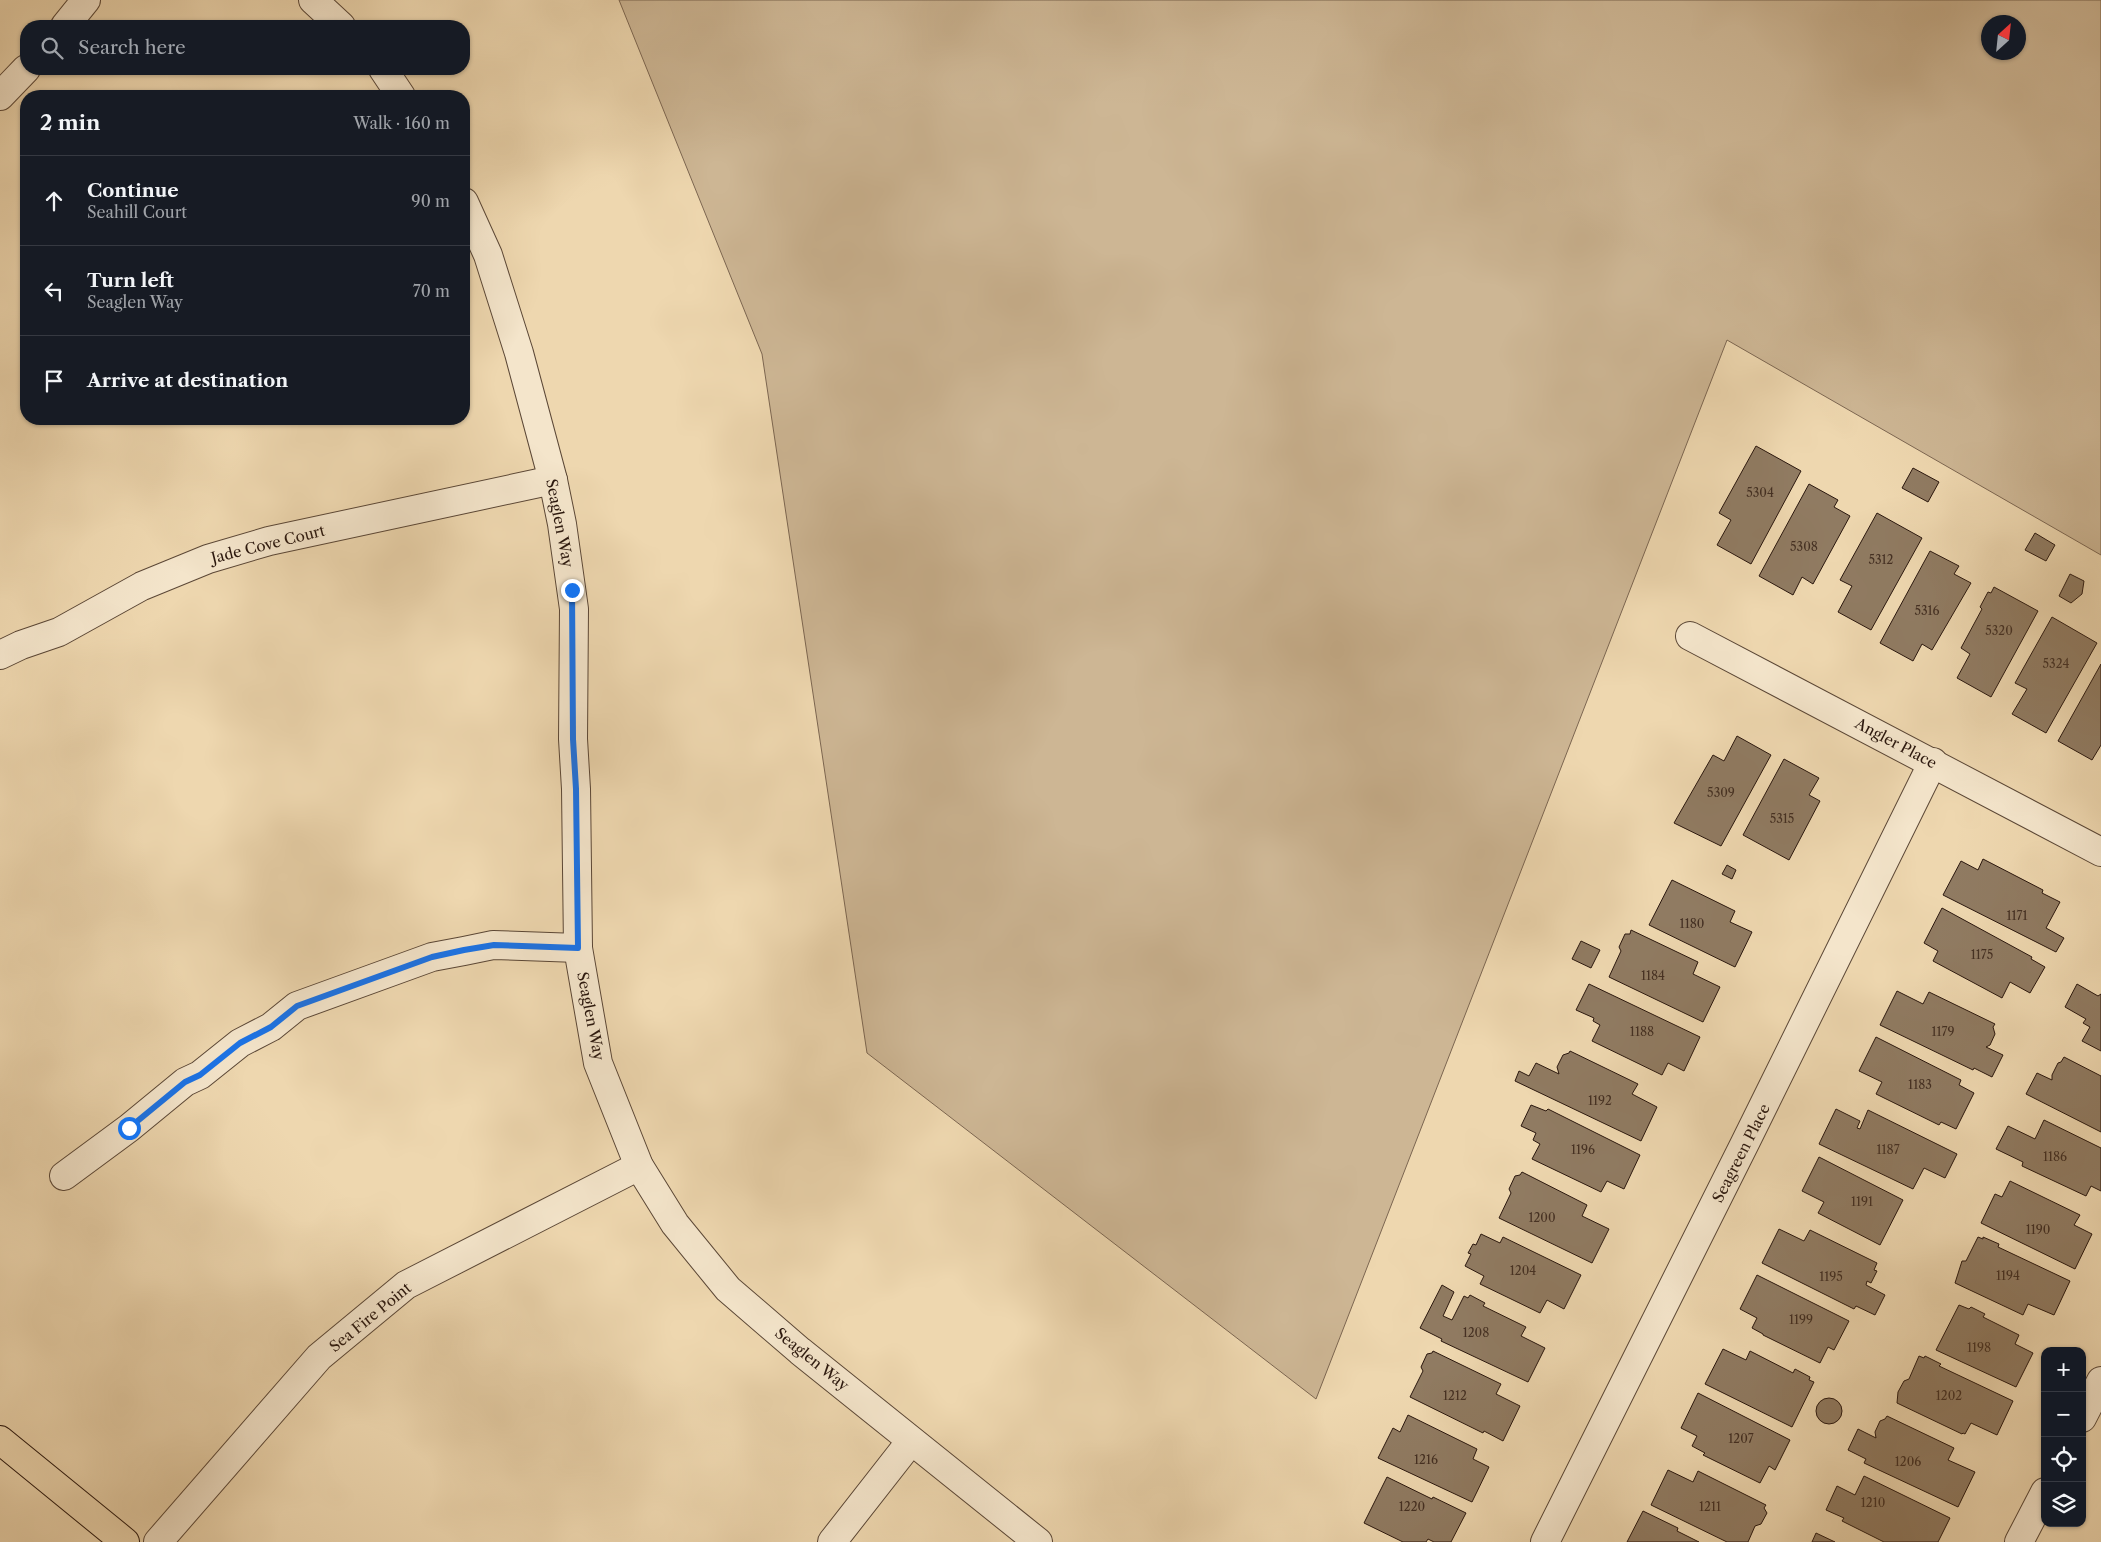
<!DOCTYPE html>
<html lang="en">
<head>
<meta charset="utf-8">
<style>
	:root { --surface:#171b24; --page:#20242c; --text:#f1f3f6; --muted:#9ea1a6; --line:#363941 }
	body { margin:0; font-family:"Libre Caslon Text",serif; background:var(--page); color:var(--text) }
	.controls { position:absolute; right:15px; bottom:15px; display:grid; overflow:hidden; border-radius:10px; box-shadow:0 1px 4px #0004 }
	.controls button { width:45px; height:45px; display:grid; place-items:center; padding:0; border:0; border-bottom:1px solid var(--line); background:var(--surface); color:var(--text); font:25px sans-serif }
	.compass { position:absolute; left:1981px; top:15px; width:45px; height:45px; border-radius:50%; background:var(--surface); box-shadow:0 1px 4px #0004; rotate:27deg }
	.stop { position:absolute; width:15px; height:15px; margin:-11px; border:4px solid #1a73e8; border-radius:50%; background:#fff }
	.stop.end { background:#1a73e8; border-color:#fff; box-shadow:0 1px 5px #0008 }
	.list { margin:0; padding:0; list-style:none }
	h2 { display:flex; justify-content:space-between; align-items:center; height:65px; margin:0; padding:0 20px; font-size:21px }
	h2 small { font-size:16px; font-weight:400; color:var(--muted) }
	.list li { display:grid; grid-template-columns:32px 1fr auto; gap:15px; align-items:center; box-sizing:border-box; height:90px; padding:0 20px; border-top:1px solid var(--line) }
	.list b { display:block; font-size:19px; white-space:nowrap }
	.list p { margin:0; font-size:16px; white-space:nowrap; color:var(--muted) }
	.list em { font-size:16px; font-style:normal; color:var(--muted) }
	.icon { flex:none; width:28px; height:28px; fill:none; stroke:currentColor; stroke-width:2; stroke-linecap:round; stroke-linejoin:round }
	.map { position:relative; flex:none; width:2101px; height:1542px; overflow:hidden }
	.search { position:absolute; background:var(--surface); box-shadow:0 1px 4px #0004; left:20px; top:20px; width:450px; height:55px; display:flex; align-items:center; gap:12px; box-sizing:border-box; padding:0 18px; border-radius:20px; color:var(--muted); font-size:19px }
	.panel { position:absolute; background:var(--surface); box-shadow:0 1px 4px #0004; left:20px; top:90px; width:450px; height:335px; border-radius:20px }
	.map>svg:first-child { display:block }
</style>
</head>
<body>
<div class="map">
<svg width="2101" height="1542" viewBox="0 0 2101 1542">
	<rect width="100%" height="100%" fill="#eed7af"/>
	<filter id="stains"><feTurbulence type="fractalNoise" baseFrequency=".004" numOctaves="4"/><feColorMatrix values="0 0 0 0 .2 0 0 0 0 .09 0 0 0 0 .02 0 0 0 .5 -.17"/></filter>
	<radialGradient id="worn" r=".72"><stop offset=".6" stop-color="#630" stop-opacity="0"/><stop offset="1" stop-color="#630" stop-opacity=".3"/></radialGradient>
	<path fill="#cdb694" stroke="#7c6651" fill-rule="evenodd" d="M619 0H2101V555L1727 340 1316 1399 867 1053 762 354ZM1988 22H2018V52H1988Z"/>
	<g fill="#907b62" stroke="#2a170e">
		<path d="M1756 446 1801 471 1751 564 1717 545 1731 520 1719 513Z"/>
		<path d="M1913 468 1939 482 1928 502 1902 488Z"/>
		<path d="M1809 484 1838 500 1834 507 1850 516 1813 584 1802 577 1793 595 1759 576Z"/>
		<path d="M1877 513 1922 538 1871 630 1838 612 1852 586 1840 580Z"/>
		<path d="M2035 533 2055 545 2046 561 2025 550Z"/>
		<path d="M1930 551 1959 566 1954 574 1971 583 1932 650 1922 644 1913 661 1880 643Z"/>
		<path d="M2070 574 2084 581 2082 594 2071 603 2059 596Z"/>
		<path d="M1994 587 2038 611 1991 697 1957 678 1970 654 1961 648 1982 609 1980 607 1988 592 1991 593Z"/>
		<path d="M2052 617 2097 643 2046 733 2012 714 2027 689 2015 683Z"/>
		<path d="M2101 664V745L2092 760 2058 741Z"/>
		<path d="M1737 736 1771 755 1721 846 1674 823 1713 755 1724 761Z"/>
		<path d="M1784 759 1819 778 1809 795 1820 801 1789 860 1743 835Z"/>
		<path d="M1983 859 2043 890 2042 893 2060 902 2046 928 2064 938 2056 952 1943 895 1961 861 1978 870Z"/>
		<path d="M1727 865 1736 870 1732 879 1722 874Z"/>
		<path d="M1672 880 1735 911 1730 922 1752 932 1735 967 1649 925Z"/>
		<path d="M1942 908 2032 957 2031 959 2045 967 2030 993 2010 982 2002 998 1933 961 1938 951 1924 943Z"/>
		<path d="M1631 930 1698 962 1693 974 1720 987 1703 1022 1609 977 1621 951 1619 947 1625 934H1630Z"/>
		<path d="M1581 941 1600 950 1591 968 1572 959Z"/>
		<path d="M1589 984 1700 1037 1684 1071 1668 1063 1662 1075 1592 1041 1600 1025 1593 1021 1594 1018 1576 1010Z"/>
		<path d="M2077 984 2098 996 2101 994V1051L2082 1041 2090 1027 2083 1023 2086 1019 2065 1007Z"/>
		<path d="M1897 991 1923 1004 1929 992 1995 1024 1993 1027 1995 1034 1990 1045 1986 1047 2003 1055 1992 1077 1974 1068 1973 1070 1880 1025Z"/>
		<path d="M1876 1037 1961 1080 1959 1085 1974 1093 1956 1129 1941 1122 1939 1125 1876 1094 1882 1082 1859 1071Z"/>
		<path d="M1570 1051 1638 1084 1632 1094 1657 1107 1641 1141 1515 1081 1519 1071 1529 1076 1536 1063 1559 1074 1557 1067 1563 1055 1569 1053Z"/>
		<path d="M2064 1057 2101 1076V1132L2026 1094 2037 1073 2052 1080V1075L2058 1063 2061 1062Z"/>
		<path d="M1531 1105 1546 1111 1548 1109 1640 1155 1624 1189 1607 1181 1601 1192 1532 1159 1540 1144 1533 1140 1536 1133 1521 1126Z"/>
		<path d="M1836 1109 1860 1121 1857 1128 1860 1129 1868 1110 1957 1154 1945 1178 1924 1168 1913 1189 1819 1144Z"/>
		<path d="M2044 1120 2101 1148V1191L2091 1186 2086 1196 2022 1166 2023 1162 1996 1149 2008 1126 2035 1139Z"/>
		<path d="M1819 1157 1903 1200 1880 1245 1818 1213 1824 1202 1802 1191Z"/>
		<path d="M1522 1172 1587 1205 1582 1216 1609 1229 1592 1263 1499 1218 1511 1193 1509 1189 1515 1176 1520 1175Z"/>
		<path d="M2010 1181 2080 1215 2074 1225 2092 1234 2075 1269 1981 1223 1995 1194 2002 1197Z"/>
		<path d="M1779 1229 1804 1241 1810 1230 1877 1263 1874 1270 1877 1271 1871 1283 1867 1281 1866 1285 1885 1295 1875 1315 1856 1306 1854 1309 1762 1263Z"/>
		<path d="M1481 1234 1500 1243 1503 1237 1581 1275 1564 1309 1547 1300 1540 1313 1480 1284 1484 1276 1465 1266 1471 1254 1468 1253 1473 1244 1476 1245Z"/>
		<path d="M1978 1237 1983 1239V1237L1999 1244 1998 1247 2070 1281 2054 1315 2028 1304 2023 1315 1955 1283 1962 1261H1966Z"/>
		<path d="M1757 1275 1849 1321 1834 1350 1828 1347 1820 1363 1763 1335V1334L1752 1328 1757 1318 1740 1309Z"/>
		<path d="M1442 1285 1454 1292 1443 1316 1452 1320 1464 1296 1468 1298 1470 1295 1485 1303 1483 1306 1526 1327 1521 1336 1545 1348 1528 1382 1441 1341 1442 1339 1420 1328Z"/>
		<path d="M1959 1305 1969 1309 1971 1307 1985 1314 1983 1317 2019 1335 2015 1344 2033 1353 2016 1387 1936 1350Z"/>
		<path d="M1723 1349 1746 1360 1750 1351 1793 1373 1795 1369 1810 1377 1809 1380 1814 1382 1792 1427 1705 1384Z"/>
		<path d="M1433 1351 1501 1384 1496 1394 1520 1406 1503 1441 1484 1431 1483 1433 1410 1397 1423 1371 1421 1367 1427 1354 1432 1353Z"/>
		<path d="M1919 1356 1924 1358 1925 1356 1941 1364 1939 1366 2013 1401 1997 1435 1971 1423 1965 1434 1963 1433 1962 1434 1897 1403 1898 1392 1904 1381 1909 1379Z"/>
		<path d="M1698 1393 1790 1440 1775 1470 1769 1466 1760 1483 1703 1455 1705 1453 1692 1446 1697 1436 1681 1428Z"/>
		<circle cx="1829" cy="1411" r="13"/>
		<path d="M1408 1415 1477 1449 1473 1459 1489 1467 1472 1502 1378 1458 1393 1428 1400 1432Z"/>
		<path d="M1887 1416 1954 1448 1948 1460 1975 1472 1958 1507 1864 1463 1866 1459 1848 1450 1858 1429 1876 1438 1875 1432 1880 1421 1885 1419Z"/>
		<path d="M1668 1470 1693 1482 1698 1471 1766 1505 1764 1508 1767 1513 1761 1524 1755 1526 1748 1542H1727L1651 1505Z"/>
		<path d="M1864 1476 1950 1518 1938 1542H1884L1842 1521 1844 1518 1826 1510 1837 1486 1855 1495Z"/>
		<path d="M1387 1477 1432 1499 1433 1497 1466 1513 1451 1542H1434L1428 1539 1426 1542H1403L1364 1523Z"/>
		<path d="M1643 1511 1678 1528 1677 1531 1699 1542H1627Z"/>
		<path d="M1816 1533 1835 1542H1812Z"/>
	</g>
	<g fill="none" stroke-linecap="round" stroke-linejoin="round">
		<defs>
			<g id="minor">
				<path d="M313 0 341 26"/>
				<path d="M65 26 86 0"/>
				<path d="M383 69 401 96"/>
				<path d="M0 96 26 69"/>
				<path d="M464 202 488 255 519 353 553 480 562 524 574 609 573 739 576 789 578 948 598 1063 639 1166 675 1224 728 1289 800 1351 1038 1542"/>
				<path d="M1690 636 2101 852"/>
				<path d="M0 655 21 645 59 632 142 586 208 559 269 541 553 480"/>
				<path d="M64 1176 129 1128 185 1082 200 1075 240 1043 271 1027 297 1006 432 957 464 951 493 945 578 948"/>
				<path d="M2082 1418 2101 1381"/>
				<path d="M158 1542 319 1357 406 1285 639 1166"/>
				<path d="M832 1542 911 1441"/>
				<path d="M1545 1542 1745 1143 1933 762"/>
				<path d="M2019 1542 2045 1492"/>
			</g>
			<path id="primary" d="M0 1440 125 1542"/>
		</defs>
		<use href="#minor" stroke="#5b4736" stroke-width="30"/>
		<use href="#primary" stroke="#2a170e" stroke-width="30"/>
		<use href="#minor" stroke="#f4e5cb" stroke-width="28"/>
		<use href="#primary" stroke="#eed7af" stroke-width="28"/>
	</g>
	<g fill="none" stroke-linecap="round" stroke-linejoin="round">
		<path stroke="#1a73e8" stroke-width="6" d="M129 1128 185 1082 200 1075 240 1043 271 1027 297 1006 432 957 464 950 494 945 578 948 576 789 573 739 572 590"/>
	</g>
	<g text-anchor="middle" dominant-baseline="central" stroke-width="5" stroke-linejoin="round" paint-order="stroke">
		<g font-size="12" fill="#443023">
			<text x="1760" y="492">5304</text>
			<text x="1804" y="546">5308</text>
			<text x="1881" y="559">5312</text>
			<text x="1927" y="610">5316</text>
			<text x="1999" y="630">5320</text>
			<text x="2056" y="663">5324</text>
			<text x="1721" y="792">5309</text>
			<text x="1782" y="818">5315</text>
			<text x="2017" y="915">1171</text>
			<text x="1692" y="923">1180</text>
			<text x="1982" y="954">1175</text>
			<text x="1653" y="975">1184</text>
			<text x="1642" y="1031">1188</text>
			<text x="1943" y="1031">1179</text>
			<text x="1920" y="1084">1183</text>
			<text x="1600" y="1100">1192</text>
			<text x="1583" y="1149">1196</text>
			<text x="1888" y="1149">1187</text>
			<text x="2055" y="1156">1186</text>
			<text x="1862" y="1201">1191</text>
			<text x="1542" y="1217">1200</text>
			<text x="2038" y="1229">1190</text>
			<text x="1523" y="1270">1204</text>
			<text x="2008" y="1275">1194</text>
			<text x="1831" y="1276">1195</text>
			<text x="1801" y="1319">1199</text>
			<text x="1476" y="1332">1208</text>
			<text x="1979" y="1347">1198</text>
			<text x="1455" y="1395">1212</text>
			<text x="1949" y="1395">1202</text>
			<text x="1741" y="1438">1207</text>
			<text x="1426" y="1459">1216</text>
			<text x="1908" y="1461">1206</text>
			<text x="1873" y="1502">1210</text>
			<text x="1412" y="1506">1220</text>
			<text x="1710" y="1506">1211</text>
		</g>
		<g font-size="15" fill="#2a170e" stroke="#f4e5cb">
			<text transform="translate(560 523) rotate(79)">Seaglen Way</text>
			<text transform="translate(268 544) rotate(-14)">Jade Cove Court</text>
			<text transform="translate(1896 743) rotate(28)">Angler Place</text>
			<text transform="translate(591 1016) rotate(79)">Seaglen Way</text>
			<text transform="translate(1741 1153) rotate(-63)">Seagreen Place</text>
			<text transform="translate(370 1317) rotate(-39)">Sea Fire Point</text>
			<text transform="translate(812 1359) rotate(39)">Seaglen Way</text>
		</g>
	</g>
	<rect width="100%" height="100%" filter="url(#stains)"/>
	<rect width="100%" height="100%" fill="url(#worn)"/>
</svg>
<div class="controls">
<button>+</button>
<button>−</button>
<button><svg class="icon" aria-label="locate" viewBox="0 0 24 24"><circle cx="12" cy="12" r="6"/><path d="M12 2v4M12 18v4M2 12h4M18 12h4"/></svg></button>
<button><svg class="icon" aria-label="layers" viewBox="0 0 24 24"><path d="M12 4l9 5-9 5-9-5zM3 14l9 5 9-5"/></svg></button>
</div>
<svg class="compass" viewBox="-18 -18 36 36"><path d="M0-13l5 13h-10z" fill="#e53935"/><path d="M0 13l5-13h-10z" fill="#9ea1a6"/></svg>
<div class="stop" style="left:129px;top:1128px"></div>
<div class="stop end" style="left:572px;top:590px"></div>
<div class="search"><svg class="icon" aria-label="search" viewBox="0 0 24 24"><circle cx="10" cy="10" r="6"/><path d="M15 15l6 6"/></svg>Search here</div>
<section class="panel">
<h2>2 min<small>Walk · 160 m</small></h2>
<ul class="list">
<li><svg class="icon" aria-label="ahead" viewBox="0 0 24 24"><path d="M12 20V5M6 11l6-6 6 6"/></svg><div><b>Continue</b><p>Seahill Court</p></div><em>90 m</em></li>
<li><svg class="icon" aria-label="left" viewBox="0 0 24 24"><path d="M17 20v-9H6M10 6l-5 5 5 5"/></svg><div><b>Turn left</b><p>Seaglen Way</p></div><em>70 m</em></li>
<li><svg class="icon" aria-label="arrive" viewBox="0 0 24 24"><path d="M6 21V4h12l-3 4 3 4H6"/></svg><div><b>Arrive at destination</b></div></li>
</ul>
</section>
</div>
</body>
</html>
